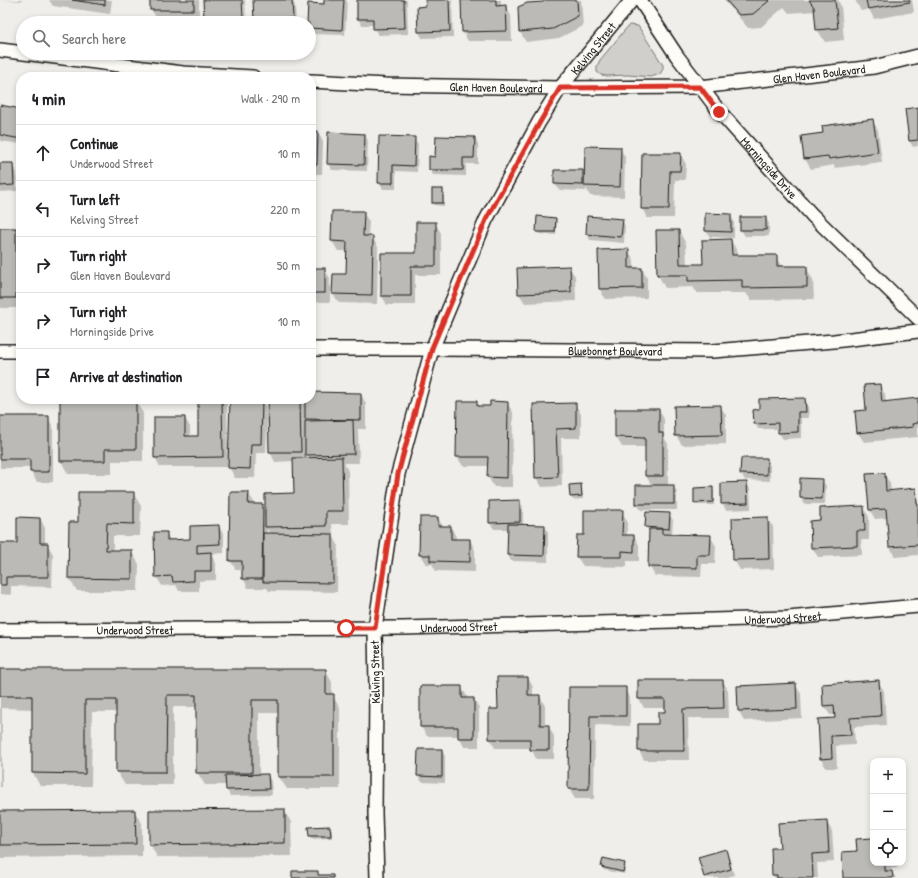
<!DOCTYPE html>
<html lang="en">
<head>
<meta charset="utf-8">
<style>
	:root { --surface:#fff; --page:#f2f2f2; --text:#202124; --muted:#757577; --line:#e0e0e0 }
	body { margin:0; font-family:"Patrick Hand",sans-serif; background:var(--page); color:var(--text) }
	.controls { position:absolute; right:12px; bottom:12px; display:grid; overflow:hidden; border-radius:8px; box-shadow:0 2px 6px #0003 }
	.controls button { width:36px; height:36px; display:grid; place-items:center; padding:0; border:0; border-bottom:1px solid var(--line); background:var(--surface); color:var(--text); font:20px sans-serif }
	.stop { position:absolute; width:12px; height:12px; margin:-9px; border:3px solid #d93025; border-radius:50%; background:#fff }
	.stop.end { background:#d93025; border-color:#fff; box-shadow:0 1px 4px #0008 }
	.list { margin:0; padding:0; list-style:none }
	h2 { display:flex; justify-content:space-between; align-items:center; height:52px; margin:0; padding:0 16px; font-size:17px }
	h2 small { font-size:13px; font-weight:400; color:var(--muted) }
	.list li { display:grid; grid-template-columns:26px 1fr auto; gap:12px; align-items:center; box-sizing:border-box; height:56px; padding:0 16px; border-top:1px solid var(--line) }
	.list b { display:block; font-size:15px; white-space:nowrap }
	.list p { margin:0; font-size:13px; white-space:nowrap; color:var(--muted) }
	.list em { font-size:13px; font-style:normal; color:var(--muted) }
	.icon { flex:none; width:22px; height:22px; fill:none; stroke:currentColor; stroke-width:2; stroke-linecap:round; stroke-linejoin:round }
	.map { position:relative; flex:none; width:918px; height:878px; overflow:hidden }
	.search { position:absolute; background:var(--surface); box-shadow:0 2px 6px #0003; left:16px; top:16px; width:300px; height:44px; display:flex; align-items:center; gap:10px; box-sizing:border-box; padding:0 14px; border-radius:22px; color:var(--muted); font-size:15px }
	.panel { position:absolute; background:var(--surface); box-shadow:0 2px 6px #0003; left:16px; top:72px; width:300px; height:332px; border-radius:16px }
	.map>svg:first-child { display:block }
</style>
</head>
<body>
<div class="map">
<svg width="918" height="878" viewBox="0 0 918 878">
	<rect width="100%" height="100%" fill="#f0eeea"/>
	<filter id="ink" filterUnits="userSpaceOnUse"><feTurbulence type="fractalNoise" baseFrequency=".025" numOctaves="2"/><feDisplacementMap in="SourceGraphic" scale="8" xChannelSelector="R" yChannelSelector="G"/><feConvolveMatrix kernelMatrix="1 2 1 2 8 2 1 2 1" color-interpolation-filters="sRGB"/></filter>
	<g filter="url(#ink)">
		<path fill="#d0cfcc" stroke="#767674" d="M629 25 638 26 663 65V69L660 74 651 77 628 75 607 76 601 75 597 72V66L600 60Z"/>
		<g fill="#0003" fill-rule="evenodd">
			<path d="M0 0H22V1Z"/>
			<path d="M49 0H112L110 14 53 6Z"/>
			<path d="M151 0H199V19H157L151 9Z"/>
			<path d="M204 0H241L242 22H244L243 0H245L246 23H207L205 18Z"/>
			<path d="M254 0H292L295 5 296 23H257L255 19Z"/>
			<path d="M325 0H346L347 1 345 35 311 34 309 30V23H308L325 5Z"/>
			<path d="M358 0H407L408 34 378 35 374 28V25H362L358 19Z"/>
			<path d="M426 0H452L453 37 422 38 419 32 427 7Z"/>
			<path d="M462 0H501V7L506 6 511 16 512 41H468L463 32Z"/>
			<path d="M549 0H581L583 26 559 38 526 42 520 32 519 8 544 3Z"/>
			<path d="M724 0H838L841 6 844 40 825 42 817 29 816 11 789 13 784 7 761 27 748 28Z"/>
			<path d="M855 0H912L914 12 874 19 869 9 861 11Z"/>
			<path d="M0 106 21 110V144L0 141Z"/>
			<path d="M918 108V146L913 147 909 140Z"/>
			<path d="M872 120 878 130 882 162 835 168 834 165 811 169 805 159 802 137 824 134Z"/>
			<path d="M311 132H318L323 142 322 174H311Z"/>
			<path d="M365 135 368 141 367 171 332 170 328 164Z"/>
			<path d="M380 137 414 138 418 144 417 172 396 171V189H383L379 183Z"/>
			<path d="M475 138 478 144V164H466V176L433 175 430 169 436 158Z"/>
			<path d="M620 148 625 157 624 197 590 196 586 188V191L559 190 555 184V171H583L585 176Z"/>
			<path d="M680 154 686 164 685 180H675L674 218H647L642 208Z"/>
			<path d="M0 164H13L16 170 17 191 0 192Z"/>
			<path d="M443 190 444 193V206L434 205 433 203Z"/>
			<path d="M333 212H363L369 222 368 237H372L378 247 377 304 339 303 333 294 347 275 348 251H338L332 241Z"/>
			<path d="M730 215 734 221V238L710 237 706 231Z"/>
			<path d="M588 217 622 220 625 226 624 243 590 240 587 234Z"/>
			<path d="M555 218 557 221 556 235 539 234 537 231Z"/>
			<path d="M766 218 769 224V236H745L741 230Z"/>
			<path d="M435 223 441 233V275H415V305H387L382 296 417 254Z"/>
			<path d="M0 229H15L21 239V308H0Z"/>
			<path d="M679 231 686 244 687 265H704L731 240 738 253V256H776L783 267H806L813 280 814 299 751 300 746 293H697L693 287 665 288 658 275Z"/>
			<path d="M628 250 634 260V269H642L647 278V298L605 299 600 289 599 251Z"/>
			<path d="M569 267 575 276 576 301 525 303 519 294Z"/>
			<path d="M311 269H324L330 278V302H311Z"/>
			<path d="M879 385 885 394 886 403 918 399V437L864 442 858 433Z"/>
			<path d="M311 393 361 394 366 404V429H358L359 463H344L348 471 349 524H332L333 535 338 545 337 592 269 591 267 588H248L243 578V570H236L230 560 248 493 254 502V505H262L266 512 295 494 294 461 275 462 270 452 269 399H303L306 404V399H311ZM306 453 309 459H306ZM267 529 270 534H267Z"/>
			<path d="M199 399H226L227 402 228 459H229L231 399 262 400 268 410 266 453H256L255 478H235L229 467H160L155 457 185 418 190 427V437H199Z"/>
			<path d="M805 399 808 405 809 418H801V438L783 439 779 433V429H758L755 423Z"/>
			<path d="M135 401 143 413V461H112V474H68L61 461Z"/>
			<path d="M476 402 480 407H491L507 403 513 412 512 487H494L488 477V466H463L457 457Z"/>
			<path d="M575 404 581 414V438H561L562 486 542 487 536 477 534 405Z"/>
			<path d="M720 406 726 415V444L682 445 676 436Z"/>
			<path d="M616 410H659L664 419V437L668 444V486H673L677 492V510H641L637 504 652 486 646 476V447H622L616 437Z"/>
			<path d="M0 417H48L53 427V482H37L31 472V468H0Z"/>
			<path d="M742 459H767L770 466V481L745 480 741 474Z"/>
			<path d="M884 474 890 483 891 491 915 490 918 494V555L895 557 890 547 888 518 875 519 870 510Z"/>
			<path d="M822 480 826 486 825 504H804L801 498Z"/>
			<path d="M747 483 750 489 751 509 726 510 722 503Z"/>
			<path d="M581 485 582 488 583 499 573 500 571 497Z"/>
			<path d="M712 488 714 491V505H697L695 503Z"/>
			<path d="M133 493 141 506 140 536H113V551H131L139 564 138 591H77L69 578 70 523H79Z"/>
			<path d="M519 501 523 507V526H545L548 532V562L511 561 508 555 509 529H494L490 523V502Z"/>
			<path d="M863 507 869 517V540H861L862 555 818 557 812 547 822 521Z"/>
			<path d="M622 511 627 521V536H634L639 545V561H627V567L583 566 577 557 585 536Z"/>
			<path d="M669 514 673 520 672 535 710 536 716 546 715 564H702L701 577 655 576 649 566 650 533 646 527Z"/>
			<path d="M40 518 45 528V544H47L53 554 52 587 11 586V595L0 594V544H18Z"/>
			<path d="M438 518 443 527H451L456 537V540H470L475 550V572L436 571 432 564H426L420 555Z"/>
			<path d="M733 518H767L773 527 774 569 740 570 734 560Z"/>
			<path d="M219 526 224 536V553L211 554 216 563V580L199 581V591H179L176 585 162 586 156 576 166 533 171 541 191 540Z"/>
			<path d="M0 670H325L332 682V695L340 708V789H287L279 777V713H259V775H268L271 781 272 795 230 796 227 790 226 785H205L197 772V707H173V785H125L117 772V712H92L91 786H40L33 773V709L2 708V787H0Z"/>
			<path d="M528 678 533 687V696H540L545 706V726H548L554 736V759H536L531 748H495L490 739 499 710Z"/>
			<path d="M723 681 728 690 729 718H688L689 760H644L639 751 659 725 666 713V708H644L639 699Z"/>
			<path d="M878 681 884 691 886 725 854 727 855 745 836 746 837 768H826L821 759 836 719 835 715H830L824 706Z"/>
			<path d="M795 684 801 694 802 718 744 721 739 711 738 687Z"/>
			<path d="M461 687 467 696V699H474L479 708V747H464L459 736H427L421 727Z"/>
			<path d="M570 688H625L630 698V726L595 725 594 799H575L569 789Z"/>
			<path d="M442 750 445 756V783L422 782 418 776Z"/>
			<path d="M284 810 291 822 292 856 157 857 150 844Z"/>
			<path d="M134 811 142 823V856L0 858V812Z"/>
			<path d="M826 821 832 831 834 862 817 863 818 878H775L773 875 781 849Z"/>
			<path d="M330 827 332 830V838L311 839 310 836 309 828Z"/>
			<path d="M873 839V863H897V868L889 869V872H892L896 878H844L858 852Z"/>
			<path d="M725 851 729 857 734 875 725 878H705L699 858Z"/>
			<path d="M624 864 626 867 624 874 604 870 602 867Z"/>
		</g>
		<g fill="#bbbab6" stroke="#1c1c1c">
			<path d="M72 0H105V5Z"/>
			<rect x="150" y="0" width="44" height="10"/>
			<path d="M203 0H242L243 17 204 18Z"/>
			<path d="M253 0H292L293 18 254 20Z"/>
			<path d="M324 0H344L342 30 309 28V23H307L308 3 324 4Z"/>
			<path d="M357 0H404L405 28 373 29V19H357Z"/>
			<path d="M425 0H449L450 31 418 32 417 7 426 6Z"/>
			<path d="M461 0H496V6L506 5 507 31 462 32Z"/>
			<path d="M546 0H577L578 16 553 29 519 32 518 7 527 3 543 2Z"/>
			<path d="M726 0H770L753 14 739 15Z"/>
			<path d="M809 0H835L838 28 816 30 814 7Z"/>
			<path d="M866 0H909L910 2 868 9Z"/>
			<path d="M0 105 21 109V139L0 135Z"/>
			<path d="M918 107V140L909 141 905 109Z"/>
			<path d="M873 119 878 152 829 159 828 156 804 159 801 136 823 133 822 126Z"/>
			<path d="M311 131H318L317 165H311Z"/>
			<path d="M328 132 365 134 364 165 327 164Z"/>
			<path d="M379 136 415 137 414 166 393 165V183H378Z"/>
			<path d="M436 136 475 137 474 158H463V170H429V156L435 157Z"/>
			<path d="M585 146 621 147 620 187 584 186Z"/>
			<path d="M642 153H681L680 171H670L669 209H641Z"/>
			<path d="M0 163H13L14 185 0 186Z"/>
			<path d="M554 170H583V185L554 184Z"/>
			<rect x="432" y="189" width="11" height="14"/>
			<path d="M332 211H364L363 236H373L372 295 332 294 333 274H346L347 242 331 241Z"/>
			<path d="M705 213 731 214V232L705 231Z"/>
			<path d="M537 216 556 218 555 232H536Z"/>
			<path d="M587 216 623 219 621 237 586 234Z"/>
			<rect x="740" y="217" width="26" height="13"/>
			<path d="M416 222H436V266H411V296H381V253H416Z"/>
			<rect x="0" y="228" width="16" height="70"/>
			<path d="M656 230H679L680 264H703L702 240 731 239 732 255H777V266H807V287L742 288V280L688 281V275H657Z"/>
			<path d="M629 249V268H642V288L599 289 598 250Z"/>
			<path d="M570 266 571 292 518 294 517 268Z"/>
			<rect x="311" y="268" width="14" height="25"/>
			<path d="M880 384 882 402 918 398V423L912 424 913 427 857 433 855 411 866 410 864 385Z"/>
			<path d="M311 392 361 393V420L305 419V399H311Z"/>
			<path d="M805 398 806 412H798V432L778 433V423L754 424 753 410 759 409V399Z"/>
			<path d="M198 399H222L223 457 154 458V417H185V436H198Z"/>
			<path d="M230 399H262L261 444H251L250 469 228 468Z"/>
			<path d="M268 399H300L301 452H269Z"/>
			<path d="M60 400H136V449H105V461H60Z"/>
			<path d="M457 401H477V406H490V401L508 402 507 478 487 477 488 457H456Z"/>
			<path d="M576 403V428L556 429 558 477 535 478 533 404Z"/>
			<path d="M721 405 722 435 675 436 674 406Z"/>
			<path d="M615 409H659V433H663V476H645V438L615 437Z"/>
			<path d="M0 416H49V472H30V459H0Z"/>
			<path d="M353 420 354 454 305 455V421Z"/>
			<path d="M342 457 343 511H326V526L265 527V494L294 493 293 458Z"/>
			<path d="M741 458H767V475L740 474Z"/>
			<path d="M885 473 886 491 916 488 917 504H918V545L889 547 886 509 869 510 866 474Z"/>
			<path d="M800 478 823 479 822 499 800 498Z"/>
			<path d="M747 482 748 503 721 504V483Z"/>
			<path d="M581 484 582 496 570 497 569 485Z"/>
			<rect x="636" y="485" width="38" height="19"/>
			<path d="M713 487V502L694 503V488Z"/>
			<path d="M78 492H134V524L107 523 106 550H132V579L68 578 69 522H78Z"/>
			<path d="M230 492H249L248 504H263L262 579H242V561H229Z"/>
			<path d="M520 500V522L489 523V501Z"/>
			<path d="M864 506 865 531H857V546L811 548 810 521 820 520V508Z"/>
			<path d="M584 510H623L622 535H634V552L622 551V557H576L577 535H584Z"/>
			<path d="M646 512 670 513 669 529 645 527Z"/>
			<path d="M17 517 40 518V543H48V577H6V585H0V543H17Z"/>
			<path d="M420 517H438V526H451V539H470V562L430 561V555H419Z"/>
			<path d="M768 517 769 559 733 560 732 518Z"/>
			<path d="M508 524 545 525 544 556 507 555Z"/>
			<path d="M219 525 220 544 197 545V553L211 552V571H194V581L173 582 172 576 155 577 154 532H167V540L190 539V526Z"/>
			<path d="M649 529H662V534L711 535 710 555H697V568L648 567Z"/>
			<path d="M263 533 333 534V583L263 582Z"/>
			<path d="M0 669H326V694H334V777H278V700H252V773H196V695H167L166 772H116V700H85V774L32 773V696H0Z"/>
			<path d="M497 677H528V695H540V725H549V750H530V739H489V709H498Z"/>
			<path d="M638 680H723L724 708 683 709 684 751H638V724H658V712H665V699H638Z"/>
			<path d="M879 680 881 716 850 718 851 735 831 736 832 758 820 759 818 719 835 718 834 705 823 706 822 684Z"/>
			<path d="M796 683 797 709 738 711 737 686Z"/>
			<path d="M420 686H462V698H474V738H458V727H420Z"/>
			<path d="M569 687H626V716H590L589 789H568Z"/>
			<path d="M418 749H442V777L417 776Z"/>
			<path d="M268 774 269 789 226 790 225 775Z"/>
			<path d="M285 809V843L149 845V810Z"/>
			<path d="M135 810 136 844 0 845V811Z"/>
			<path d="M827 820 829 853 812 854 813 878H777V875H772L771 848H780L778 823Z"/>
			<path d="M330 826 331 836H309L308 827Z"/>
			<path d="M873 838V863H885V871H892L893 878H843L842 852 857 851 856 839Z"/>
			<path d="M726 849 731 869 704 877 698 857Z"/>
			<path d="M603 858 625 863 623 872 601 867Z"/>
			<path d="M292 871H318V875H333V878H292Z"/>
		</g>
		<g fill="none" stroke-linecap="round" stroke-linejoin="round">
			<defs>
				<g id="minor">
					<path id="s1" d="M640 0 677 56 719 111 812 215 918 318"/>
					<path d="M0 50 183 73 253 77"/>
					<path id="s2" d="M311 81 386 85 560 88 700 87 874 67 918 56"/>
					<path id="s3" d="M311 349H432L713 351 834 341 918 331"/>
					<path d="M0 351H21"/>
					<path id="s4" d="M0 630 403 628 788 618 918 606"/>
					<path id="s5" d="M377 878 375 813 376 687 375 628 398 474 432 349 486 220 539 122 560 88 632 0"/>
				</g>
			</defs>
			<use href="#minor" stroke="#1c1c1c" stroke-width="16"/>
			<use href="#minor" stroke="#fdfcf7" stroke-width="13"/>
		</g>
	</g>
	<g fill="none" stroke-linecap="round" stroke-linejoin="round" filter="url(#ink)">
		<path stroke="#d93025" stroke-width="5" d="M346 628H375L398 474 432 348 486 220 540 122 560 88 700 87 719 112"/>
	</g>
	<g text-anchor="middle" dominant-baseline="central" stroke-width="4" stroke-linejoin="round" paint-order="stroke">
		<g font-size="12" fill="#1c1c1c" stroke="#fdfcf7">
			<text stroke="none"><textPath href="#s5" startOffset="878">Kelving Street</textPath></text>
			<text stroke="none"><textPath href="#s2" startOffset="509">Glen Haven Boulevard</textPath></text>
			<text stroke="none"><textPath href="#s2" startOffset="185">Glen Haven Boulevard</textPath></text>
			<text stroke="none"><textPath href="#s1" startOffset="212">Morningside Drive</textPath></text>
			<text stroke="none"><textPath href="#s3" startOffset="304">Bluebonnet Boulevard</textPath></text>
			<text stroke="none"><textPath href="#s4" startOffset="783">Underwood Street</textPath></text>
			<text stroke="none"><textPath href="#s4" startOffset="459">Underwood Street</textPath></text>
			<text stroke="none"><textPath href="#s4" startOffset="135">Underwood Street</textPath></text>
			<text transform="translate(375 672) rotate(-91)">Kelving Street</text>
		</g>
	</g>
</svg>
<div class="controls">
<button>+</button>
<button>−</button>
<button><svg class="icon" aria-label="locate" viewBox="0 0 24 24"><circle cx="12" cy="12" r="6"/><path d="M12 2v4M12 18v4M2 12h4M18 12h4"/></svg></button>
</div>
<div class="stop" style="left:346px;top:628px"></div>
<div class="stop end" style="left:719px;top:112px"></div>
<div class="search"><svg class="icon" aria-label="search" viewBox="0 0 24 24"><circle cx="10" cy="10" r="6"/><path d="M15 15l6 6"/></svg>Search here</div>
<section class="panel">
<h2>4 min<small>Walk · 290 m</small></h2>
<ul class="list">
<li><svg class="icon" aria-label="ahead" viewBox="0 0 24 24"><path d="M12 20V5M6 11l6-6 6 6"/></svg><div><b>Continue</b><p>Underwood Street</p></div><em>10 m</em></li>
<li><svg class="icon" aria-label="left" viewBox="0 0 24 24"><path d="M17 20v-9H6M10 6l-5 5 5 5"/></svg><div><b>Turn left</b><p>Kelving Street</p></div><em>220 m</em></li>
<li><svg class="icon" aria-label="right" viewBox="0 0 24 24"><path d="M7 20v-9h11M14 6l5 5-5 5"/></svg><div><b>Turn right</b><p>Glen Haven Boulevard</p></div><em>50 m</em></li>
<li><svg class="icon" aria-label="right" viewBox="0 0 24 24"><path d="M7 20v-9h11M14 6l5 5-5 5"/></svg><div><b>Turn right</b><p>Morningside Drive</p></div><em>10 m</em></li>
<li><svg class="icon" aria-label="arrive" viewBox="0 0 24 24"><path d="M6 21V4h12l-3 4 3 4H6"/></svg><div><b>Arrive at destination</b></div></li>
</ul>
</section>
</div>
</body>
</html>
